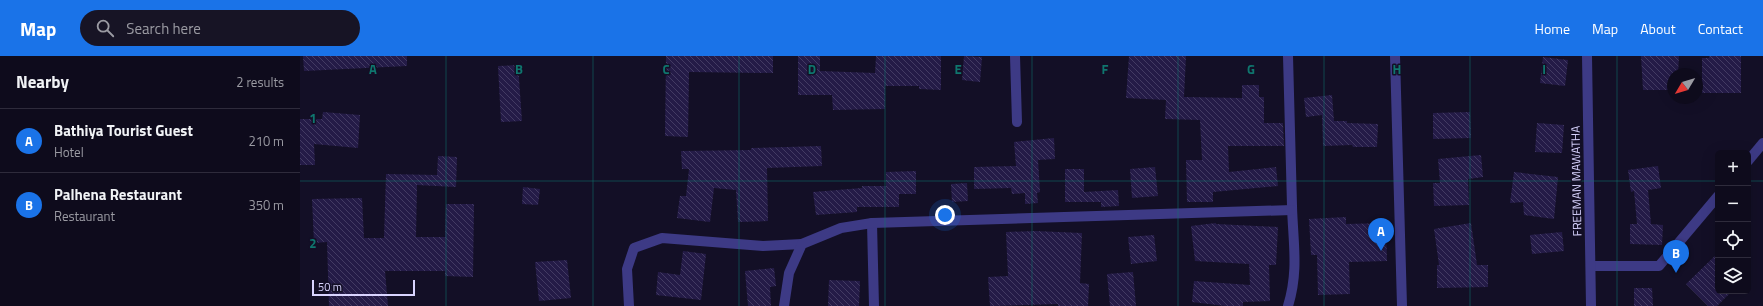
<!DOCTYPE html>
<html lang="en">
<head>
<meta charset="utf-8">
<style>
	:root { --surface:#0e0b1c; --page:#171425; --text:#f1f3f6; --muted:#9b9ba3; --line:#2e2b3b; --accent:#1a73e8 }
	body { margin:0; font-family:"Titillium Web",sans-serif; background:var(--page); color:var(--text) }
	.controls { position:absolute; right:12px; bottom:12px; display:grid; overflow:hidden; border-radius:6px; box-shadow:0 4px 16px #0002 }
	.controls button { width:36px; height:36px; display:grid; place-items:center; padding:0; border:0; border-bottom:1px solid var(--line); background:var(--surface); color:var(--text); font:20px sans-serif }
	.compass { position:absolute; left:1367px; top:12px; width:36px; height:36px; border-radius:50%; background:var(--surface); box-shadow:0 4px 16px #0002; rotate:232deg }
	.scale { position:absolute; left:12px; bottom:10px; width:103px; box-sizing:border-box; padding-left:4px; border:2px solid #d9d4ff; border-top:0; font-size:11px; line-height:14px; white-space:nowrap; color:#d9d4ff; -webkit-text-stroke:3px #130f26; paint-order:stroke }
	.you { position:absolute; left:645px; top:159px; width:14px; height:14px; margin:-10px; border:3px solid #fff; border-radius:50%; background:#1a73e8; box-shadow:0 0 0 6px #1a73e833 }
	.badge { display:grid; place-items:center; width:26px; height:26px; border-radius:50%; background:var(--accent); color:#fff; font-size:13px; font-weight:700 }
	.pin { position:absolute; translate:-50% -33px; filter:drop-shadow(0 1px 2px #0008) }
	.pin::after { content:''; position:absolute; top:21px; width:14px; height:12px; background:inherit; clip-path:polygon(0 0,100% 0,50% 100%) }
	.list { margin:0; padding:0; list-style:none }
	h2 { display:flex; justify-content:space-between; align-items:center; height:52px; margin:0; padding:0 16px; font-size:17px }
	h2 small { font-size:13px; font-weight:400; color:var(--muted) }
	.list li { display:grid; grid-template-columns:26px 1fr auto; gap:12px; align-items:center; box-sizing:border-box; height:64px; padding:0 16px; border-top:1px solid var(--line) }
	.list b { display:block; font-size:15px; white-space:nowrap }
	.list p { margin:0; font-size:13px; white-space:nowrap; color:var(--muted) }
	.list em { font-size:13px; font-style:normal; color:var(--muted) }
	.icon { flex:none; width:22px; height:22px; fill:none; stroke:currentColor; stroke-width:2; stroke-linecap:round; stroke-linejoin:round }
	.map { position:relative; flex:none; width:1463px; height:250px; overflow:hidden }
	header { display:flex; align-items:center; gap:24px; box-sizing:border-box; height:56px; padding:0 20px; background:var(--accent); color:#fff }
	header strong { font-size:19px }
	nav { display:flex; gap:22px; margin-inline-start:auto; font-size:14px }
	.search { width:280px; height:36px; background:var(--page); display:flex; align-items:center; gap:10px; box-sizing:border-box; padding:0 14px; border-radius:22px; color:var(--muted); font-size:15px }
	main { display:flex }
	aside { flex:1; background:var(--surface) }
	.map>svg:first-child { display:block }
</style>
</head>
<body>
<header>
<strong>Map</strong>
<div class="search"><svg class="icon" aria-label="search" viewBox="0 0 24 24"><circle cx="10" cy="10" r="6"/><path d="M15 15l6 6"/></svg>Search here</div>
<nav><a>Home</a><a>Map</a><a>About</a><a>Contact</a></nav>
</header>
<main>
<aside>
<h2>Nearby<small>2 results</small></h2>
<ul class="list">
<li><span class="badge">A</span><div><b>Bathiya Tourist Guest</b><p>Hotel</p></div><em>210 m</em></li>
<li><span class="badge">B</span><div><b>Palhena Restaurant</b><p>Restaurant</p></div><em>350 m</em></li>
</ul>
</aside>
<div class="map">
<svg width="1463" height="250" viewBox="0 0 1463 250">
	<defs>
		<pattern id="building-back-hatch" width="6" height="6" patternUnits="userSpaceOnUse"><rect width="6" height="6" fill="#241b47"/><path d="M-1 5l2 2M0 0l6 6M5-1l2 2" fill="none" stroke="#433b63"/></pattern>
	</defs>
	<rect width="100%" height="100%" fill="#130f26"/>
	<g fill="url(#building-back-hatch)">
		<path d="M3 0H107V10L4 15Z"/>
		<path d="M366 0H473V17L389 16 388 81 365 80Z"/>
		<path d="M498 0H520V15L575 17 576 0H641V34L619 33V30H585V53L533 54 532 39H498Z"/>
		<path d="M664 0 682 1 680 26 662 24Z"/>
		<path d="M829 0H886L884 41 942 42V29H959V41H964V67H983L984 90H928L929 116 976 111 978 130 913 136V146H887L886 104H902L900 64 865 63 866 44 826 42Z"/>
		<path d="M1341 0H1379L1378 18H1373V34H1343Z"/>
		<path d="M1409 0H1441V37H1402V2H1409Z"/>
		<path d="M1243 1 1268 4 1265 30 1240 27Z"/>
		<path d="M218 9 222 65 201 66 198 10Z"/>
		<path d="M1032 39 1034 65H1047V67L1078 68 1077 91H1053L1052 89 1023 90 1022 59 1006 61 1004 42Z"/>
		<path d="M23 56 60 59 58 92 14 88 15 109H0V63H22Z"/>
		<path d="M1170 56 1171 82 1133 83V57Z"/>
		<path d="M1237 67 1264 69 1262 97 1235 96Z"/>
		<path d="M754 82 755 103 738 104 740 136 737 137 738 147 725 148V137L712 138 711 132 674 133V111L716 110 714 86Z"/>
		<path d="M521 90 522 110 467 112 468 165 438 166 436 134 414 132 410 166 377 162 380 140H386L389 113H382L381 95 451 94V92Z"/>
		<path d="M1181 99 1183 121 1168 123 1169 149 1134 150 1133 127H1140L1138 103Z"/>
		<path d="M138 100 157 101 156 131 117 129 116 181H145L146 148H174L173 221 145 220V215H85L88 250H29L27 186 14 187 12 143 62 142 64 182H84L86 118 137 119Z"/>
		<path d="M1358 110 1361 132 1348 134 1351 168 1363 169 1362 189 1330 188V168H1337L1334 135 1331 136 1328 114Z"/>
		<path d="M855 111 858 140 832 142 830 113Z"/>
		<path d="M765 113H784V136L818 134 819 150 801 151V146H765Z"/>
		<path d="M616 115V138H599V151H557V156L516 159 513 136 562 132V130H586V116Z"/>
		<path d="M1214 116 1258 121 1254 163 1224 159 1223 146 1210 147Z"/>
		<path d="M667 127 668 145 652 146 651 128Z"/>
		<path d="M223 131 240 133 238 149 222 148Z"/>
		<path d="M1046 161V168L1086 167 1087 205 1049 206 1050 238 1018 239 1017 199H1011L1009 163Z"/>
		<path d="M916 167V168L978 171 976 209H969L970 245 943 246V250H926L892 246 894 225 950 229 949 208 895 205 891 170Z"/>
		<path d="M1171 167 1177 209H1188V231L1137 232V209H1139L1134 173Z"/>
		<path d="M735 175 782 177 780 227 789 228 788 250H758V248L690 250 688 221 708 220 706 176Z"/>
		<path d="M1262 176 1264 195 1232 198 1230 179Z"/>
		<path d="M854 179 857 205 831 208 828 181Z"/>
		<path d="M383 195 406 198 401 244 356 239 358 216 380 219Z"/>
		<path d="M1418 197V235H1432L1417 250H1408L1386 228Z"/>
		<path d="M267 204 271 242 239 245 235 206Z"/>
		<path d="M474 212 476 230 470 231 471 250H448L445 215Z"/>
		<path d="M833 216 836 250H810L807 218Z"/>
		<path d="M529 224 560 225 559 250H528Z"/>
		<path d="M1334 232H1352L1353 250H1334Z"/>
	</g>
	<g fill="none" stroke-linecap="round" stroke-linejoin="round">
		<g stroke="#3d3a85" stroke-width="10">
			<path d="M715 0 717 66"/>
			<path d="M988 0C989 50 991 100 992 150 993 187 999 214 988 250"/>
			<path d="M1095 0 1102 250"/>
			<path d="M1448 105 1463 87"/>
			<path d="M572 167 574 250"/>
			<path d="M1291 210H1359L1418 140"/>
			<path d="M329 250 327 213 334 192 362 182 463 190 502 188"/>
			<path d="M484 250 489 217 502 188 541 172 572 167 992 154"/>
		</g>
		<path stroke="#3d3a85" stroke-width="10" d="M1287 0 1291 250"/>
	</g>
	<path fill="none" stroke="#0f766e" stroke-width="1" stroke-opacity="0.55" d="M146 0V250M293 0V250M439 0V250M585 0V250M732 0V250M878 0V250M1024 0V250M1170 0V250M1317 0V250M0 125H1418M1448 125H1463"/>
	<g text-anchor="middle" dominant-baseline="central" stroke-width="3" stroke-linejoin="round" paint-order="stroke">
		<g font-size="12" fill="#d9d4ff" stroke="#130f26">
			<text transform="translate(1276 125) rotate(-91)">FREEMAN MAWATHA</text>
		</g>
	</g>
	<g font-size="13" text-anchor="middle" font-weight="bold" fill="#0f766e" stroke="#130f26" stroke-width="3" stroke-linejoin="round" paint-order="stroke">
		<text x="73" y="18">A</text>
		<text x="219" y="18">B</text>
		<text x="366" y="18">C</text>
		<text x="512" y="18">D</text>
		<text x="658" y="18">E</text>
		<text x="805" y="18">F</text>
		<text x="951" y="18">G</text>
		<text x="1097" y="18">H</text>
		<text x="1244" y="18">I</text>
		<text x="13" y="67">1</text>
		<text x="13" y="192">2</text>
	</g>
</svg>
<div class="controls">
<button>+</button>
<button>−</button>
<button><svg class="icon" aria-label="locate" viewBox="0 0 24 24"><circle cx="12" cy="12" r="6"/><path d="M12 2v4M12 18v4M2 12h4M18 12h4"/></svg></button>
<button><svg class="icon" aria-label="layers" viewBox="0 0 24 24"><path d="M12 4l9 5-9 5-9-5zM3 14l9 5 9-5"/></svg></button>
</div>
<svg class="compass" viewBox="-18 -18 36 36"><path d="M0-13l5 13h-10z" fill="#e53935"/><path d="M0 13l5-13h-10z" fill="#9b9ba3"/></svg>
<div class="scale">50 m</div>
<div class="you"></div>
<div class="pin badge" style="left:1081px;top:195px">A</div>
<div class="pin badge" style="left:1376px;top:217px">B</div>
</div>
</main>
</body>
</html>
